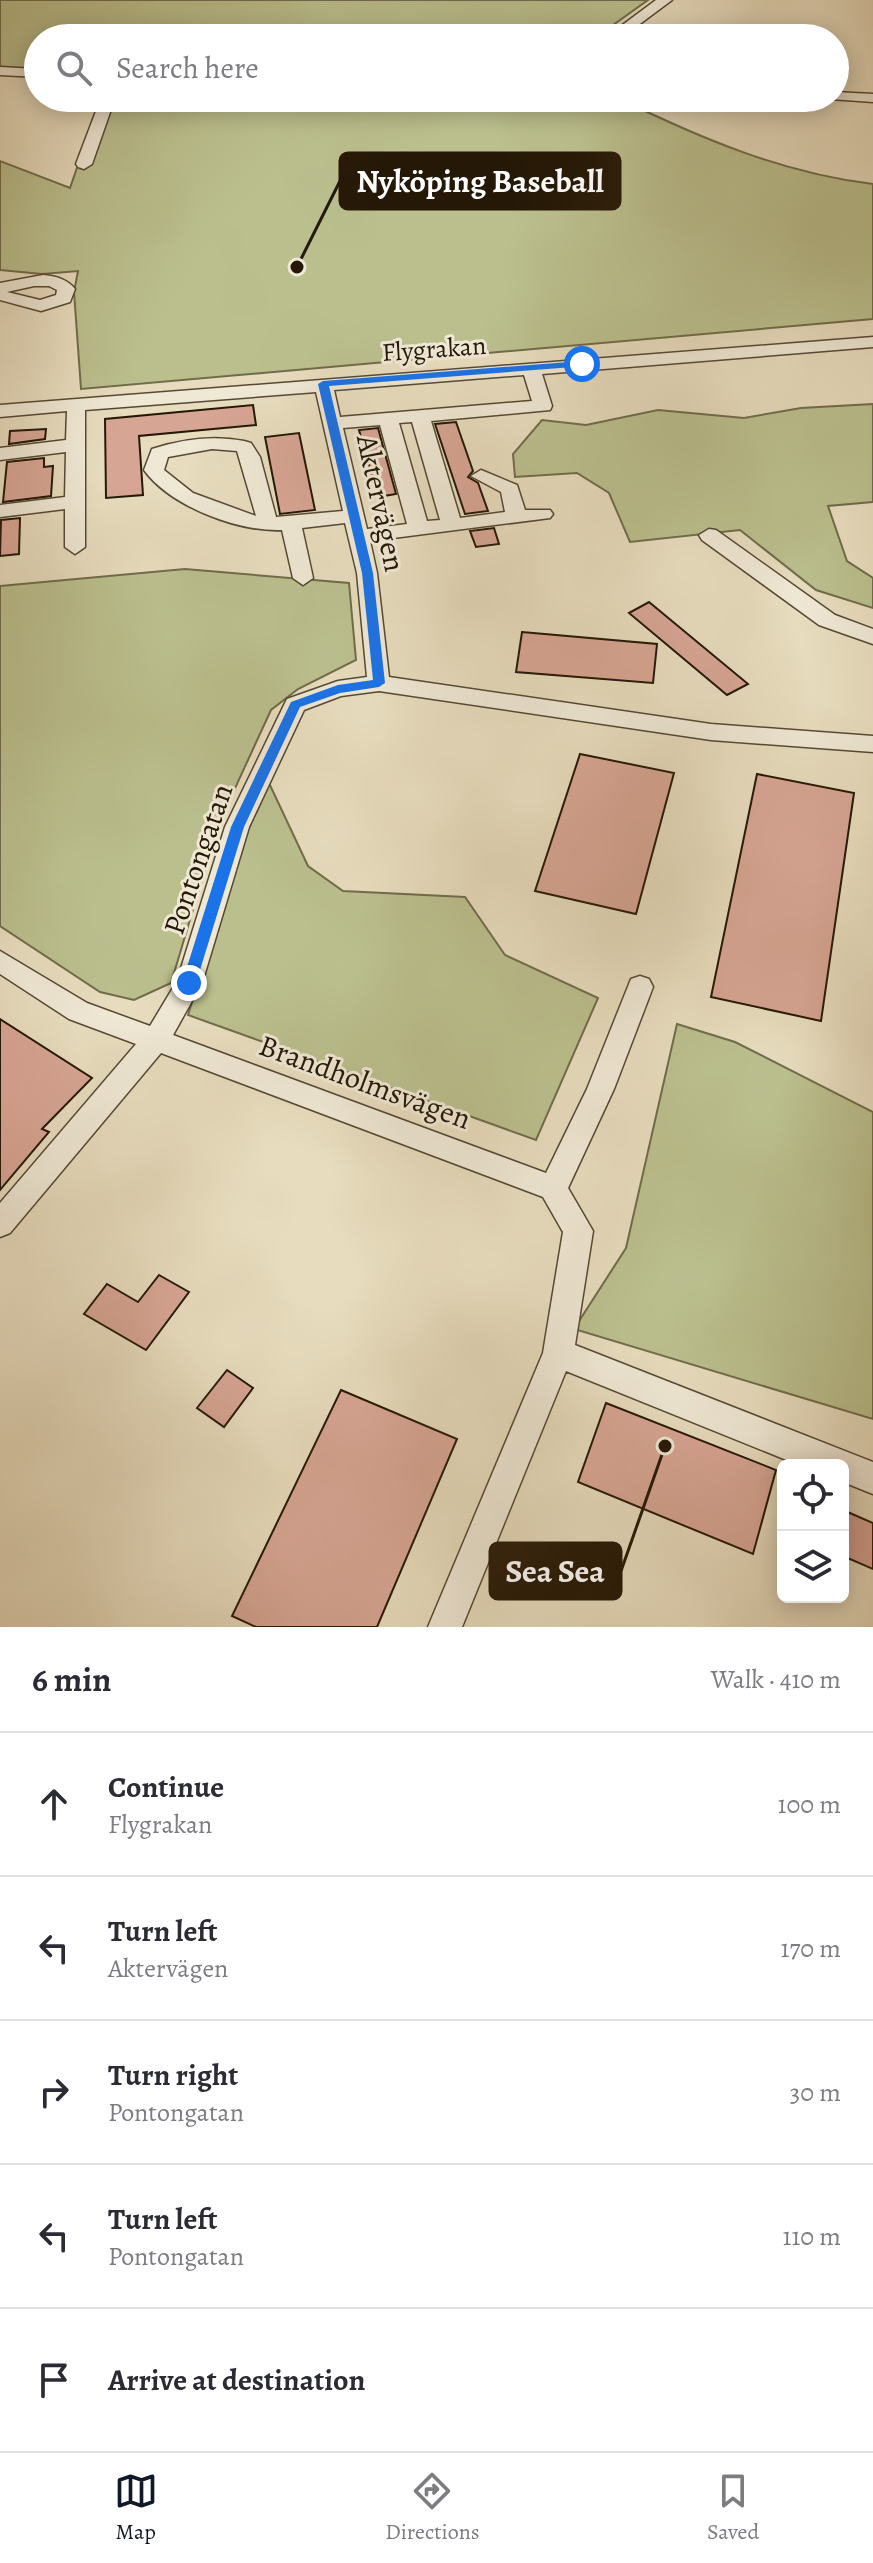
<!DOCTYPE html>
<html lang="en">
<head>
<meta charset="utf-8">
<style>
	:root { --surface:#fff; --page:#f7f7f7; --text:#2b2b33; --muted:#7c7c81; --line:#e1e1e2; --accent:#111827 }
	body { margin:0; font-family:Alegreya,serif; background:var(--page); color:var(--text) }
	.controls { position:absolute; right:24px; bottom:24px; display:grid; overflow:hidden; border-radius:12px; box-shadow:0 4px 20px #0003 }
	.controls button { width:72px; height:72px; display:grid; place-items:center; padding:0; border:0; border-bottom:2px solid var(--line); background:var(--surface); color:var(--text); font:40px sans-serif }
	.stop { position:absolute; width:24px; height:24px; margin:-18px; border:6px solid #1a73e8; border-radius:50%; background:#fff }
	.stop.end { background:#1a73e8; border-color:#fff; box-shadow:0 2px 8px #0008 }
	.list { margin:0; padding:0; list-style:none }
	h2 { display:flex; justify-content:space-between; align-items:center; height:104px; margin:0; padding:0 32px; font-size:34px }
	h2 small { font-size:26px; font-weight:400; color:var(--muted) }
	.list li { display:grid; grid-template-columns:52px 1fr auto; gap:24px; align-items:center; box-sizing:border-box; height:144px; padding:0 32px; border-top:2px solid var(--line) }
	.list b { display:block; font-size:30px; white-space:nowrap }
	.list p { margin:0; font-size:26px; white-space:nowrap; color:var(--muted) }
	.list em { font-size:26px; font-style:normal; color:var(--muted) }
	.icon { flex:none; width:44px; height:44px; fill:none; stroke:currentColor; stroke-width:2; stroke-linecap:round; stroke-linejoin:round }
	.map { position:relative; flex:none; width:873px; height:1627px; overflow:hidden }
	.search { position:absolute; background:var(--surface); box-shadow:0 4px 20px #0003; left:24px; right:24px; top:24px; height:88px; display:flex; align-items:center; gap:20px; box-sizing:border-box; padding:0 28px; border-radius:44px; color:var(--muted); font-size:30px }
	.sheet { height:824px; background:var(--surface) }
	nav { display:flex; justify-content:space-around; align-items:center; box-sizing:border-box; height:112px; border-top:2px solid var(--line); background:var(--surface); font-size:22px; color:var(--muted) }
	nav a { display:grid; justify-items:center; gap:4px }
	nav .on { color:var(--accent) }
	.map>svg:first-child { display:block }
</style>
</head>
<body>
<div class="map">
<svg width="873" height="1627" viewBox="0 0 873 1627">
	<rect width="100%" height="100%" fill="#e7dcbe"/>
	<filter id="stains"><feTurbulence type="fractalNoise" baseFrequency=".0025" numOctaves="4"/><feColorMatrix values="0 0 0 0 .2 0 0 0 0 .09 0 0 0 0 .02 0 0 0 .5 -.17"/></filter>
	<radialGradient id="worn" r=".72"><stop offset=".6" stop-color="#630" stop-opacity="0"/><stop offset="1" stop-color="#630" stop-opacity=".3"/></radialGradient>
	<g fill="#bbbf8e" stroke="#706c4a" stroke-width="2">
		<path d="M0 0H648L595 38H38V76L0 75Z"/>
		<path d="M101 98H618C700 138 782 173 873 184V319L81 389 74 292 78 271 42 274 0 270V161L70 188Z"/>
		<path d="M873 404V502L828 506 847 561 873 578V608L816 590 740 530 630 542 609 493 577 473 515 477 513 454 542 420 586 425 658 410 744 418 801 408Z"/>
		<path d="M185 569 349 583 356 660 298 689 271 710 219 823 171 983 134 1000 100 992 0 926V586Z"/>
		<path d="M269 783 308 866 343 891 465 897 505 955 598 998 536 1140 188 1015 247 832Z"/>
		<path d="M677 1024 735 1042 873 1112V1419L574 1329 626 1248Z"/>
	</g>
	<g fill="#d7a594" stroke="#251806" stroke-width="2">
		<path d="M253 405 256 425 139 436 143 495 106 498 105 419Z"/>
		<path d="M456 422 473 471 468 477 478 483 488 511 465 514 435 424Z"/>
		<path d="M378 428 396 494 378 497 359 430Z"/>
		<path d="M46 429 45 439 9 444 10 431Z"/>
		<path d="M299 433 315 510 280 514 265 437Z"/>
		<path d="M44 458V467L53 466 51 496 3 502 7 462Z"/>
		<path d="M20 518 19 554 0 556 1 520Z"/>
		<path d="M494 528 499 544 476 547 470 531Z"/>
		<path d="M649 602 748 684 727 695 629 613Z"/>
		<path d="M522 632 657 644 653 683 516 672Z"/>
		<path d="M580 754 674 773 636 914 535 891Z"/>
		<path d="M757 774 854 793 821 1021 711 997Z"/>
		<path d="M0 1019 92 1078 42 1129 49 1132 0 1190Z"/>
		<path d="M159 1275 189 1292 146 1350 84 1314 107 1284 138 1302Z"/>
		<path d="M227 1370 253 1388 224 1427 197 1408Z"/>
		<path d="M341 1390 457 1439 377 1627H256L232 1616Z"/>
		<path d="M606 1403 776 1470 753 1554 578 1482Z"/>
		<path d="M843 1510 873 1523V1569L843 1556Z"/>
	</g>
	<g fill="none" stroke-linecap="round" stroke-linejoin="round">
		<defs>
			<g id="minor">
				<path d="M656 0H672L621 38H605Z"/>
				<path d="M0 67 38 69V77L0 75Z"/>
				<path d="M835 92 873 94V102L830 99 835 98Z"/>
				<path d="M101 98H115L92 164 84 169 78 167 76 164Z"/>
				<path d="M43 275C56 276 67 279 75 289L70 302 41 311 0 300V283ZM34 286H49L57 290 56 295 40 300 7 292Z"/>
				<path d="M873 337V347L542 374 552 406 550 410 431 421 460 518 505 512 501 492 471 476 481 470 517 485 525 510H550L553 514 550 518 370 541 377 573 389 677 711 724 873 736V752L711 740 379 691 341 696 304 710 249 827 202 983 173 1035 546 1173 587 1089 631 979 640 976 649 979 653 987 614 1089 568 1188 593 1231 575 1345 873 1462V1494L843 1482V1465H799L566 1371 462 1627H428L543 1353 563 1232 543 1197 161 1053 10 1233 0 1237V1203L136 1044 69 1019 0 974V951L87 1003 150 1026 177 981 225 827 287 699 338 681 367 677 357 573 345 523 302 528 313 578 303 585 293 578 282 530C238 532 170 506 144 470L152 449C183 439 212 435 244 441L251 443 260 457 276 517 343 511 316 392 85 410V547L75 554 65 547V509L0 517V505L65 497 66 452 0 460V448L66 440 67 411 0 417V405ZM524 375 532 401 340 417 334 390ZM412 422 440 520 427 521 399 423ZM380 425 407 524 367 529 343 428ZM212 449 237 451 256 516 193 493 164 470 168 457Z"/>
				<path d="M709 529 716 530 835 615 873 629V644L819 625 702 540 699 535Z"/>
			</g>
		</defs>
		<use href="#minor" stroke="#564934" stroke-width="3"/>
		<use href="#minor" fill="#efe8d5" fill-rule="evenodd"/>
	</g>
	<path fill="#1a73e8" d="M582 361 586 366 329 386 373 573 385 683 379 687 340 693 300 707 244 827 196 983 189 989 184 987 182 983 231 827 291 702 338 685 373 680 362 573 318 384 323 381Z"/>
	<g text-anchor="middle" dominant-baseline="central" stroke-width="6" stroke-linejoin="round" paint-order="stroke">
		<g font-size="26" fill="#251806" stroke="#efe8d5">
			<text transform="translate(434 349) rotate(-4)">Flygrakan</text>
		</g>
		<g font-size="30" fill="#251806" stroke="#efe8d5">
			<text transform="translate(381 503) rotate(78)">Aktervägen</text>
			<text transform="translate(198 859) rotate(-71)">Pontongatan</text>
			<text transform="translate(365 1082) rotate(20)">Brandholmsvägen</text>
		</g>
	</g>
	<path fill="none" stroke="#251806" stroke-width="3" d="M297 267L340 181M665 1446L621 1571"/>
	<g fill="#251806" stroke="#efe8d5" stroke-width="3">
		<circle cx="297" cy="267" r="8"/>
		<circle cx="665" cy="1446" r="8"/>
	</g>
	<g fill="#251806" stroke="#251806" stroke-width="3">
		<rect x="340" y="153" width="280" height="56" rx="8"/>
		<rect x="490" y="1543" width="131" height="56" rx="8"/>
	</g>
	<g font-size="32" text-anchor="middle" font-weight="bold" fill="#fff">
		<text x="480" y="192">Nyköping Baseball</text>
		<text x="555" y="1582">Sea Sea</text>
	</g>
	<rect width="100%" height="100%" filter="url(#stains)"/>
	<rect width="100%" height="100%" fill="url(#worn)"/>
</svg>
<div class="controls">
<button><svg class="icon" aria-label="locate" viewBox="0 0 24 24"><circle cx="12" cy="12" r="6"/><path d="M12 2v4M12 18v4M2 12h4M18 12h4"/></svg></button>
<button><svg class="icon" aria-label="layers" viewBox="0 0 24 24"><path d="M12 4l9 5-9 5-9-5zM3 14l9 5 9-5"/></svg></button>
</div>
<div class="stop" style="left:582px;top:364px"></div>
<div class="stop end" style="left:189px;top:983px"></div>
<div class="search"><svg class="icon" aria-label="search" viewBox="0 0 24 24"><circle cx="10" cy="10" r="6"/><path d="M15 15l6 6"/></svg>Search here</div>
</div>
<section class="sheet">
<h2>6 min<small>Walk · 410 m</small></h2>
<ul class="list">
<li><svg class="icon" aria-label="ahead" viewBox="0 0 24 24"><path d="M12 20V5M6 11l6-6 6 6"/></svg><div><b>Continue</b><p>Flygrakan</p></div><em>100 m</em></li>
<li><svg class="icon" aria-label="left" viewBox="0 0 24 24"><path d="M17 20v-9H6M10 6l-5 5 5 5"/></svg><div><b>Turn left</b><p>Aktervägen</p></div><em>170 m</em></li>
<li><svg class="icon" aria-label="right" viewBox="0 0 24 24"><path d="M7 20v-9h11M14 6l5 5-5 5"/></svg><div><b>Turn right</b><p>Pontongatan</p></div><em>30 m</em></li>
<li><svg class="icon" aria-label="left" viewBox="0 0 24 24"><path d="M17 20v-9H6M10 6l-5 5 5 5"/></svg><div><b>Turn left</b><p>Pontongatan</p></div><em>110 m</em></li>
<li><svg class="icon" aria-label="arrive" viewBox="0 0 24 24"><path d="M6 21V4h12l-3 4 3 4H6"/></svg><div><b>Arrive at destination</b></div></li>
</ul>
</section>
<nav>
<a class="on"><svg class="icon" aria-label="map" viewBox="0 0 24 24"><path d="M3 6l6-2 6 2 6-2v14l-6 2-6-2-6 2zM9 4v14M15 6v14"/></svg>Map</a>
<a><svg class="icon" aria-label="directions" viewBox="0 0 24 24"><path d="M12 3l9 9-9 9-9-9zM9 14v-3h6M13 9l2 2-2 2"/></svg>Directions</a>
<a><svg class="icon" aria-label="saved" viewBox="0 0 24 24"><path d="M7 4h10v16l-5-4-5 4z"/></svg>Saved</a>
</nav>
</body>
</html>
